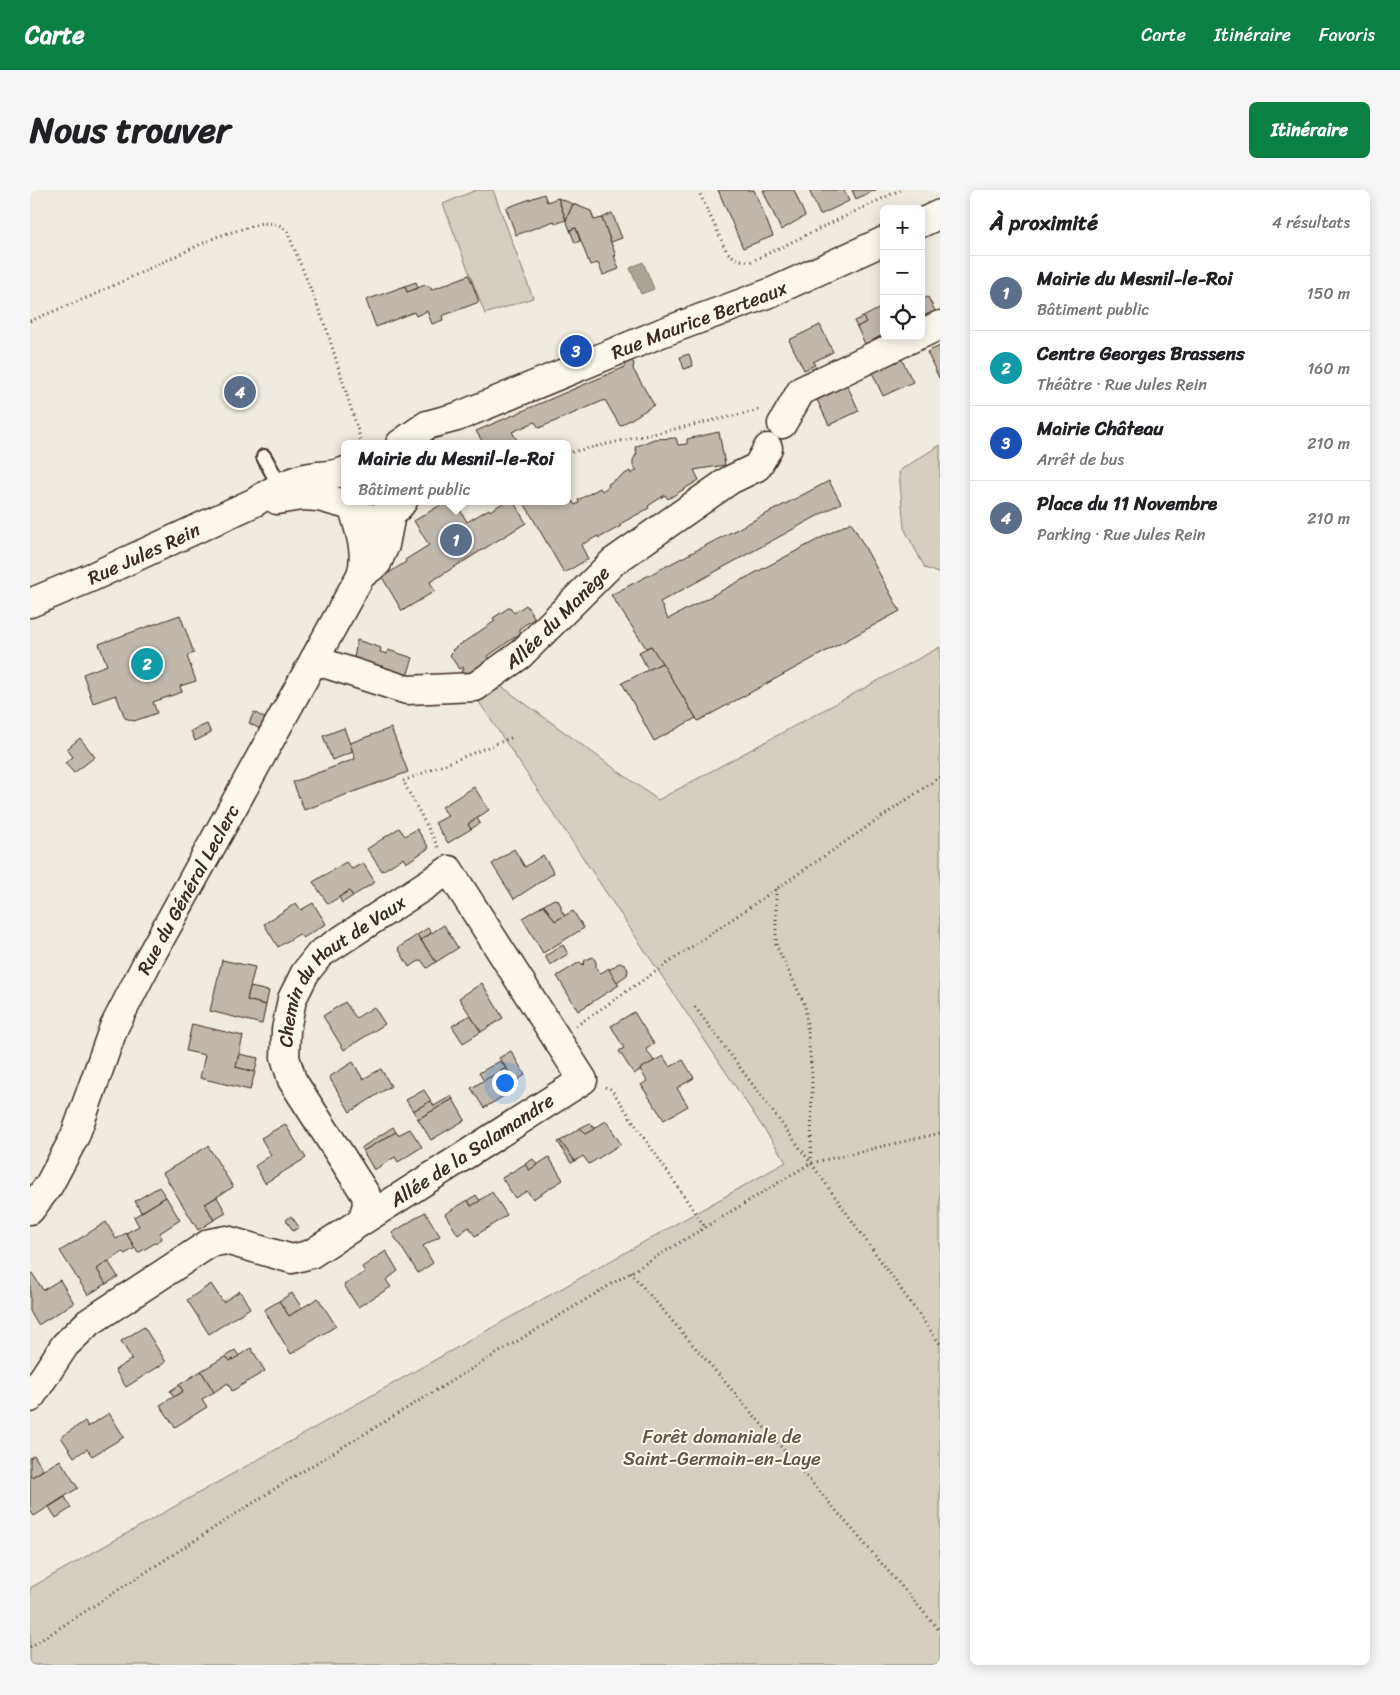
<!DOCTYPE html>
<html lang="fr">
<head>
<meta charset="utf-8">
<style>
	:root { --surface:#fff; --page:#f6f6f6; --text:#202124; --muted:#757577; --line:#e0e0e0; --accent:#0b8043 }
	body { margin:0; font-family:Sriracha,sans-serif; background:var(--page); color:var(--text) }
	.controls { position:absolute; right:15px; top:15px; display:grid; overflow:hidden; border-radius:8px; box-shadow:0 2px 12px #0003 }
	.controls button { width:45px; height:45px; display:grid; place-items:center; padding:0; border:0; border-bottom:1px solid var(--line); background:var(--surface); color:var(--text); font:25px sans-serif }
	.you { position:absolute; left:474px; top:892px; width:18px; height:18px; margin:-12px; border:4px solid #fff; border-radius:50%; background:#1a73e8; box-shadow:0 0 0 8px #1a73e833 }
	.badge { display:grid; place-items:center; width:32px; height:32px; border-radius:50%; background:var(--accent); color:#fff; font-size:16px; font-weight:700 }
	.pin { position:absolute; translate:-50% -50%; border:2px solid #fff; box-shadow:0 1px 5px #0006 }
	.popup { position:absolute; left:311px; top:250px; width:230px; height:65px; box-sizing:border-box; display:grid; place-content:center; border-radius:8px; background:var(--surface); filter:drop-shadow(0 1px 4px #0005); font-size:16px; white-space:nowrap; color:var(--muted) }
	.popup b { font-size:19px; color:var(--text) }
	.popup::after { content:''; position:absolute; left:50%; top:100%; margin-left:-10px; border:10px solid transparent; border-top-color:var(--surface) }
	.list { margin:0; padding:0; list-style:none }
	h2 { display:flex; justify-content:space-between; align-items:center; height:65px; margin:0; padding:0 20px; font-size:21px }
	h2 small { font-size:16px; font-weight:400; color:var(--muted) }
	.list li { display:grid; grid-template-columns:32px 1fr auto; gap:15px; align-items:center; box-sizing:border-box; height:75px; padding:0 20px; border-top:1px solid var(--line) }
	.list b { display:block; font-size:19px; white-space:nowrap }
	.list p { margin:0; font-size:16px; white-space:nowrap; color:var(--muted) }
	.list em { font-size:16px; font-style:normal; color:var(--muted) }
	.icon { flex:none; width:28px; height:28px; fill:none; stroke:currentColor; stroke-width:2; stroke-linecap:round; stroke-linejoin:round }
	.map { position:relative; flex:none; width:910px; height:1475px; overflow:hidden; border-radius:8px }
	header { display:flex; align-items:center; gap:30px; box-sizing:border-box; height:70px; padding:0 25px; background:var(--accent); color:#fff }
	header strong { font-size:24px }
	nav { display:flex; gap:28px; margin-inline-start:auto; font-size:18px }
	.intro { display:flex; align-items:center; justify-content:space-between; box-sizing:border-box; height:120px; padding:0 30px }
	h1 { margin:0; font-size:35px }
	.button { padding:12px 22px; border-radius:8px; background:var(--accent); color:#fff; font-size:18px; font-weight:700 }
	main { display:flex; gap:30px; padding:0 30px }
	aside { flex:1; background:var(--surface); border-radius:8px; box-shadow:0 2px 12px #0003 }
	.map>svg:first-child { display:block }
</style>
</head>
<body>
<header>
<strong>Carte</strong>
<nav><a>Carte</a><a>Itinéraire</a><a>Favoris</a></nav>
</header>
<div class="intro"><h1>Nous trouver</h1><a class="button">Itinéraire</a></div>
<main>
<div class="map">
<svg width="910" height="1475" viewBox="0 0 910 1475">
	<rect width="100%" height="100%" fill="#f0ebe0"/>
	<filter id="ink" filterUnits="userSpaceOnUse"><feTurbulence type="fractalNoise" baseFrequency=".02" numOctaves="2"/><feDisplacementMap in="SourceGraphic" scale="10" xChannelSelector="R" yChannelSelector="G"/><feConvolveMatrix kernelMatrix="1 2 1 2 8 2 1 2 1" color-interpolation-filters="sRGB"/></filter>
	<g filter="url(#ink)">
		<g fill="#d5cec3" stroke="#887c70">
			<path d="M446 0H463L503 108 455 124 413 14Z"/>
			<path d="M910 255V384L895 378 874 338 869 281Z"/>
			<path d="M910 457V1475H0V1398L756 972 449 512 471 496 628 610Z"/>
		</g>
		<path fill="#aca397" stroke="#7f7367" d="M613 72 624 99 611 104 600 78Z"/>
		<g fill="#c0b8ad" stroke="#3b2a1e">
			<path d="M688 0H724L743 46 713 58Z"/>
			<path d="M733 0H764L775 26 751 40Z"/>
			<path d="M779 0H814L819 11 790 25Z"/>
			<path d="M822 0H846L826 9Z"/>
			<path d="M514 4 517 12 528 8 536 30 525 34 524 31 486 45 476 18Z"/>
			<path d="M528 8 543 14 536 30Z"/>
			<path d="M543 14 561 21 564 30 572 28 586 66H584L589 79 573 85 568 73 560 75 546 38 540 40 536 30Z"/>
			<path d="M582 23 592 48 581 52 572 28Z"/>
			<path d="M546 38 550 51 545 53 540 40Z"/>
			<path d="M439 85 449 112 412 126 413 130 402 134 397 121 386 126 384 122 346 137 336 110 375 96 377 102 395 95 401 97V100Z"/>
			<path d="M386 92 388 98 377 102 375 96Z"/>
			<path d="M898 107 908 127 898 132 895 126 891 128V110Z"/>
			<path d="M854 116V146L836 156 827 137 836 132 833 127Z"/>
			<path d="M833 127 836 132 827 137 824 131Z"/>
			<path d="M790 135 803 162 783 172 785 175 774 180 759 150Z"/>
			<path d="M910 156V188H909L897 162Z"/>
			<path d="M659 164 663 176 654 179 650 167Z"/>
			<path d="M870 166 883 192 853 206 841 180Z"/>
			<path d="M599 170 604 173 603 179 624 215 590 236 575 210 509 238 505 232 482 242 489 253 487 254H454L446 241 595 177 596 173Z"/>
			<path d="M817 195 829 221 799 235 787 210Z"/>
			<path d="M689 242 695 275 664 280 669 290 638 309 635 305 618 316 619 318 590 334 591 336 569 348 568 346 551 355 558 369 534 383 493 311H537V307L540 308 545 315 549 313 548 310 570 298 572 301 579 296 578 294 600 281 601 284 607 280 603 276V270L607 263 605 257 624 249 646 248 648 255 657 254V249Z"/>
			<path d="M799 291 811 313 630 412 638 429 821 332 870 421 668 531 621 456 616 458 581 405Z"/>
			<path d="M417 311H425L437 332 459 319 460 321 476 311H483L496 333 400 392 405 401 372 421 352 387 376 372 375 370 399 355 384 331Z"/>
			<path d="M496 415 505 428 489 439 491 443 458 466 463 474 441 489 436 482 433 484 431 481 434 479 433 477 429 479 420 465 423 462 422 460 465 431 463 428 480 417 484 423Z"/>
			<path d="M150 425 164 463 157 466 166 491 150 496 152 502 123 512 127 523 104 531 95 528 86 505 63 513 53 484 77 475 69 454Z"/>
			<path d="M327 450 351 458 350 462 357 464 358 460 383 468 375 492 323 475Z"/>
			<path d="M621 456 632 473 618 480 609 462Z"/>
			<path d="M632 473 666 528 624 551 592 493Z"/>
			<path d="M224 522 236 529 230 539 219 533Z"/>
			<path d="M177 534 181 543 165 551 161 541Z"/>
			<path d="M314 538 323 562 302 570 293 546Z"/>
			<path d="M361 538 378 582 274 620 263 592 325 569 320 553Z"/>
			<path d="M50 548 65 567 44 583 35 573 43 567 37 559Z"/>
			<path d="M444 597 459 620 438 634 441 639 418 653 405 633 418 626 412 617Z"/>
			<path d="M447 628 450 633 441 639 438 634Z"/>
			<path d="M369 638 375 646 387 639 399 658 376 673 373 668 352 681 337 659Z"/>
			<path d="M484 659 495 677 513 665 524 683 484 709 462 674Z"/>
			<path d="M316 672 322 679 333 673 345 692 323 706 319 701 298 714 283 692Z"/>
			<path d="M319 701 323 706 312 713 309 707Z"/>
			<path d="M524 709 528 710 531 716V720L535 726 525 731 514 715Z"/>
			<path d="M266 713 271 720 283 713 296 734 273 748 269 744 248 757 234 734Z"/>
			<path d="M514 715 525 731 543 721 554 738 513 763 492 728Z"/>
			<path d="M414 735 428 758 406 772 391 750Z"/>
			<path d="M398 738 401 743 391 750 387 745Z"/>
			<path d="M387 745 406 772 397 778 391 770 379 777 368 758Z"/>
			<path d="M533 755 538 764 520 775 515 766Z"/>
			<path d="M563 767 566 772V778L571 783 579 778 589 795 548 821 527 786 550 772 553 775 555 770Z"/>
			<path d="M192 770 225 777 217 810 236 815 232 834 180 821Z"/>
			<path d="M589 773 595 774 598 780 597 785 587 792 579 780Z"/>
			<path d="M452 793 473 828 451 842 429 808Z"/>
			<path d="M220 797 239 801 236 815 217 810Z"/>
			<path d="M315 812 326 828 344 817 355 834 314 860 293 826Z"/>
			<path d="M604 822 624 854 616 859 624 871 604 884 589 861 594 858 581 836Z"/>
			<path d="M440 825 451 842 433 853 422 836Z"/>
			<path d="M162 834 213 846 206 877 225 882 220 900 170 888 175 865 156 861Z"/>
			<path d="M481 861 495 885 486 891 469 868Z"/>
			<path d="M209 864 228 868 225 882 206 877Z"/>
			<path d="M633 866 640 877 653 870 664 888 647 898 658 916 634 930 611 895 617 891 610 879Z"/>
			<path d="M470 871 476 878 454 891 449 883Z"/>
			<path d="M323 872 333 889 351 879 361 896 320 922 299 887Z"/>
			<path d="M476 878 486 891 474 898 477 904 454 918 441 898Z"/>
			<path d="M484 893 487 898 477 904 474 898Z"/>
			<path d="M394 900 401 911 383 921 376 910Z"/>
			<path d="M421 906 423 909 388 929 383 921 401 911 404 916Z"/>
			<path d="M423 909 435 930 401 950 388 929Z"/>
			<path d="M576 931 591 954 559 974 553 966 545 971 530 951 550 938 555 944Z"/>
			<path d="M560 933 564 939 555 944 550 938Z"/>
			<path d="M255 934 276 968 235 993 225 976 241 965 231 948Z"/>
			<path d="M363 937 366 942 333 961 331 958Z"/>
			<path d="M380 939 392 957 368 972 365 967 344 980 333 961 366 942 368 945Z"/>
			<path d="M530 951 545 971 541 973 528 952Z"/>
			<path d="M178 956 203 997 175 1014 184 1030 168 1040 133 983Z"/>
			<path d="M519 967 533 990 503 1009 497 1001 485 1008 472 988 495 974 499 980Z"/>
			<path d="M503 969 507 975 499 980 495 974Z"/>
			<path d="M129 997 136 1007 111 1022 105 1011Z"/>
			<path d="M462 1002 477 1025 445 1046 439 1037 428 1045 415 1024 438 1010 441 1016Z"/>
			<path d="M446 1005 450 1011 441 1016 438 1010Z"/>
			<path d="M136 1007 150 1030 130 1043 132 1049 108 1063 96 1043 109 1036 104 1027Z"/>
			<path d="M187 1007 196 1023 184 1030 175 1014Z"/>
			<path d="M395 1022 410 1046 393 1056 403 1073 388 1083 362 1043Z"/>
			<path d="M261 1026 269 1037 263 1041 256 1030Z"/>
			<path d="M76 1032 86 1049 96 1043 105 1058 95 1064 93 1062 67 1079 76 1094 58 1105 30 1061Z"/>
			<path d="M356 1061 368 1081 356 1090 361 1097 328 1117 314 1095 335 1082 332 1077Z"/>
			<path d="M78 1071 88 1087 76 1094 67 1079Z"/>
			<path d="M2 1083 13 1100 30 1090 44 1113 8 1135 0 1121V1084Z"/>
			<path d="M181 1094 193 1112 210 1101 220 1118 179 1144 157 1110Z"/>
			<path d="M262 1103 272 1118 259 1126 249 1111Z"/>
			<path d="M288 1108 306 1136 261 1164 234 1120 249 1111 259 1126Z"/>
			<path d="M114 1137 136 1172 96 1197 85 1180 102 1169 91 1151Z"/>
			<path d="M221 1158 235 1181 202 1201 198 1193 184 1202 171 1181 196 1166 200 1171Z"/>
			<path d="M205 1160 209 1166 200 1171 196 1166Z"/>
			<path d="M171 1181 184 1202 172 1209 177 1217 145 1237 130 1215 153 1201 149 1195Z"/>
			<path d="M149 1195 153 1201 144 1207 140 1201Z"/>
			<path d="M79 1223 94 1247 62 1266 57 1259 44 1267 31 1247 55 1231 58 1237Z"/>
			<path d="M4 1265 13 1280 2 1287 0 1284V1268Z"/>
			<path d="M30 1270 48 1298 4 1326 0 1320V1284L2 1287Z"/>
			<path d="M35 1307 41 1318 26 1328 19 1317Z"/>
		</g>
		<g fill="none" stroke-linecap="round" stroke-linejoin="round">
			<defs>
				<path id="service" d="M234 267 251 298"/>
				<g id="minor">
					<path d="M891 144 910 135"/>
					<path d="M752 234 771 201 886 146"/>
					<path d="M331 385 347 373 355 355 361 324"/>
					<path id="s1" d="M284 470 377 500 445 497 490 465 583 372 700 290 727 277 738 258"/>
					<path id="s2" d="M0 1020 19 995 45 946 84 837 119 769 331 385C338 363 330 343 324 321"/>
					<path id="s3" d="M0 1208 35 1155 58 1133 180 1053 196 1050 262 1069 281 1064 332 1031 337 1015 336 1005 262 890 255 867 256 840 262 809 275 783 290 764 419 680 553 890 332 1031"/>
				</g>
				<g id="secondary">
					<path d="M891 33 910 24"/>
					<path id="s4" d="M370 254 397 235 427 227 631 143 742 102 854 51"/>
					<path d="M247 310 271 306 289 307 318 315"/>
					<path d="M317 311C328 336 360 332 373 311"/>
					<path id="s5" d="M0 413 62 387 225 312C241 301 261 290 280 287 291 285 304 286 315 281"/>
				</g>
			</defs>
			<use href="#service" stroke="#3b2a1e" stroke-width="18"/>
			<use href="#minor" stroke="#3b2a1e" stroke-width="31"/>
			<use href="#secondary" stroke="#3b2a1e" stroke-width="31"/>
			<g stroke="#3b2a1e" stroke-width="3" stroke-dasharray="1 4" stroke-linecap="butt">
				<path d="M668 0 697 62 706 69 720 72 870 0"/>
				<path d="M0 131 61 106 186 47 232 33 248 34 257 41 296 137 332 254"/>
				<path d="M537 263 730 220 731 222"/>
				<path d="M408 657 373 591 483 547"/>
				<path d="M746 699V755L775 815 782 885 781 972"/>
				<path d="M665 817 781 973 910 1154"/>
				<path d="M546 836 910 587"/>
				<path d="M575 897 581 899 675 1037"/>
				<path d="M600 1082 910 1441"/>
				<path d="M0 1457 260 1289 781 973 910 943"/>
			</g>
			<use href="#service" stroke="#fbf7ec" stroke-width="14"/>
			<use href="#minor" stroke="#fbf7ec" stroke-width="28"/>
			<use href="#secondary" stroke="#fbf7ec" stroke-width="28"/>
		</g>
	</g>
	<g text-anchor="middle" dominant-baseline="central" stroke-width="4" stroke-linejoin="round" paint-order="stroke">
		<g font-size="19" fill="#3b2a1e" stroke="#fbf7ec">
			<text stroke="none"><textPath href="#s4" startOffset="325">Rue Maurice Berteaux</textPath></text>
			<text stroke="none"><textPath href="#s5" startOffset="124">Rue Jules Rein</textPath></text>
			<text stroke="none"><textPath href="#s1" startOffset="274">Allée du Manège</textPath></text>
			<text stroke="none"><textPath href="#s2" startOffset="359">Rue du Général Leclerc</textPath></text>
			<text stroke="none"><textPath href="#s3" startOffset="705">Chemin du Haut de Vaux</textPath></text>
			<text transform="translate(442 960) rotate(-33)">Allée de la Salamandre</text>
		</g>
		<g font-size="19" fill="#625347" stroke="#fbf7ec">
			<text x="692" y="1246">Forêt domaniale de<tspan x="692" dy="22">Saint-Germain-en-Laye</tspan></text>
		</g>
	</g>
</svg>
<div class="controls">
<button>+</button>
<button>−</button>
<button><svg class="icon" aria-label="locate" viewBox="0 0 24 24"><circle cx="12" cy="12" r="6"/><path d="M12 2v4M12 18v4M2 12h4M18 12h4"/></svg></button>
</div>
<div class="you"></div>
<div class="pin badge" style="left:426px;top:350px;background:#5c6f8a">1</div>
<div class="popup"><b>Mairie du Mesnil-le-Roi</b>Bâtiment public</div>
<div class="pin badge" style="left:117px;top:474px;background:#0f9aa8">2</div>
<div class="pin badge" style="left:546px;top:161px;background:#1a4fb4">3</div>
<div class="pin badge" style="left:210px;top:202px;background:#5c6f8a">4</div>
</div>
<aside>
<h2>À proximité<small>4 résultats</small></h2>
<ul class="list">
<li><span class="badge" style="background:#5c6f8a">1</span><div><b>Mairie du Mesnil-le-Roi</b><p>Bâtiment public</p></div><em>150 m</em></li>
<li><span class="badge" style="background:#0f9aa8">2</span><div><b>Centre Georges Brassens</b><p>Théâtre · Rue Jules Rein</p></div><em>160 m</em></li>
<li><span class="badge" style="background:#1a4fb4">3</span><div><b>Mairie Château</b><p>Arrêt de bus</p></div><em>210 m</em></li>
<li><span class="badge" style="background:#5c6f8a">4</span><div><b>Place du 11 Novembre</b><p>Parking · Rue Jules Rein</p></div><em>210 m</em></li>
</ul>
</aside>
</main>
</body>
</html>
